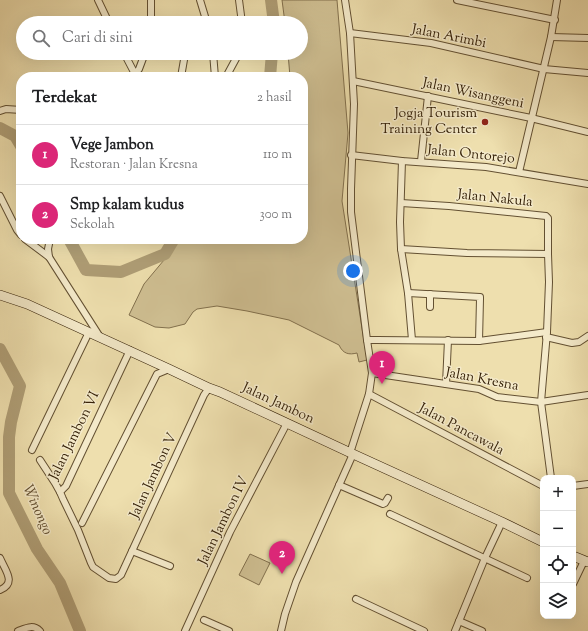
<!DOCTYPE html>
<html lang="id">
<head>
<meta charset="utf-8">
<style>
	:root { --surface:#fff; --page:#f2f2f2; --text:#202124; --muted:#757577; --line:#e0e0e0; --accent:#db2777 }
	body { margin:0; font-family:"Sorts Mill Goudy",serif; background:var(--page); color:var(--text) }
	.controls { position:absolute; right:12px; bottom:12px; display:grid; overflow:hidden; border-radius:8px; box-shadow:0 4px 16px #0002 }
	.controls button { width:36px; height:36px; display:grid; place-items:center; padding:0; border:0; border-bottom:1px solid var(--line); background:var(--surface); color:var(--text); font:20px sans-serif }
	.you { position:absolute; left:353px; top:271px; width:14px; height:14px; margin:-10px; border:3px solid #fff; border-radius:50%; background:#1a73e8; box-shadow:0 0 0 6px #1a73e833 }
	.badge { display:grid; place-items:center; width:26px; height:26px; border-radius:50%; background:var(--accent); color:#fff; font-size:13px; font-weight:700 }
	.pin { position:absolute; translate:-50% -33px; filter:drop-shadow(0 1px 2px #0008) }
	.pin::after { content:''; position:absolute; top:21px; width:14px; height:12px; background:inherit; clip-path:polygon(0 0,100% 0,50% 100%) }
	.list { margin:0; padding:0; list-style:none }
	h2 { display:flex; justify-content:space-between; align-items:center; height:52px; margin:0; padding:0 16px; font-size:17px }
	h2 small { font-size:13px; font-weight:400; color:var(--muted) }
	.list li { display:grid; grid-template-columns:26px 1fr auto; gap:12px; align-items:center; box-sizing:border-box; height:60px; padding:0 16px; border-top:1px solid var(--line) }
	.list b { display:block; font-size:15px; white-space:nowrap }
	.list p { margin:0; font-size:13px; white-space:nowrap; color:var(--muted) }
	.list em { font-size:13px; font-style:normal; color:var(--muted) }
	.icon { flex:none; width:22px; height:22px; fill:none; stroke:currentColor; stroke-width:2; stroke-linecap:round; stroke-linejoin:round }
	.map { position:relative; flex:none; width:588px; height:631px; overflow:hidden }
	.search { position:absolute; background:var(--surface); box-shadow:0 4px 16px #0002; left:16px; top:16px; width:292px; height:44px; display:flex; align-items:center; gap:10px; box-sizing:border-box; padding:0 14px; border-radius:22px; color:var(--muted); font-size:15px }
	.panel { position:absolute; background:var(--surface); box-shadow:0 4px 16px #0002; left:16px; top:72px; width:292px; height:172px; border-radius:16px }
	.map>svg:first-child { display:block }
</style>
</head>
<body>
<div class="map">
<svg width="588" height="631" viewBox="0 0 588 631">
	<rect width="100%" height="100%" fill="#eedfae"/>
	<filter id="stains"><feTurbulence type="fractalNoise" baseFrequency=".005" numOctaves="4"/><feColorMatrix values="0 0 0 0 .2 0 0 0 0 .09 0 0 0 0 .02 0 0 0 .5 -.17"/></filter>
	<radialGradient id="worn" r=".72"><stop offset=".6" stop-color="#630" stop-opacity="0"/><stop offset="1" stop-color="#630" stop-opacity=".3"/></radialGradient>
	<g fill="#cfbf92" stroke="#82704d">
		<path d="M282 0H337L348 133 342 201 367 360 359 362 357 353C349 355 343 354 339 345L289 320 247 311 217 306 197 309 193 312 185 324 169 328 155 327 129 315 144 284 169 254 178 239H303V77H290L288 53H301V23H285Z"/>
		<path d="M250 554 270 563 259 585 239 575Z"/>
	</g>
	<g fill="none" stroke-linecap="round" stroke-linejoin="round">
		<g stroke="#af9e76" stroke-width="12">
			<path d="M271 0 274 23"/>
			<path d="M270 77 272 53"/>
			<path d="M0 128 15 136 21 146"/>
			<path d="M69 239 86 270 121 272 165 254 174 239"/>
			<path d="M0 349 20 386 11 422 9 437V493L37 549 60 583 80 631"/>
		</g>
		<defs>
			<g id="street">
				<path d="M98 0 109 23"/>
				<path d="M200 0 207 23"/>
				<path d="M239 0 242 23"/>
				<path d="M345 0 350 33 354 104 351 189V212L367 340 372 373 369 394 350 453"/>
				<path d="M457 0 555 20"/>
				<path d="M151 23V0"/>
				<path d="M350 33 431 43 544 69 588 73"/>
				<path d="M551 37 588 38"/>
				<path d="M124 53 135 74"/>
				<path d="M213 53 215 77"/>
				<path d="M133 77 139 69 145 53"/>
				<path d="M181 77 185 54H214"/>
				<path d="M226 77 239 53"/>
				<path d="M353 81 531 118 588 132"/>
				<path d="M0 111 6 109 21 110"/>
				<path d="M351 155 402 161 486 167 588 184"/>
				<path d="M402 161 400 222 401 249 408 293 412 340"/>
				<path d="M421 161 428 96"/>
				<path d="M519 172 551 37 557 0"/>
				<path d="M0 196 17 230 21 235"/>
				<path d="M401 203 449 206 546 216 548 218V254L549 282 547 332 541 402 551 478"/>
				<path d="M25 239 49 257"/>
				<path d="M50 239 48 249 49 257 100 337"/>
				<path d="M401 249 467 253 548 254"/>
				<path d="M408 293 480 297V299L479 341"/>
				<path d="M430 307V294"/>
				<path d="M546 337 572 343 579 342 588 336"/>
				<path d="M367 340H377L479 341 547 332"/>
				<path d="M130 350 66 486 60 492 63 499 78 530 91 563 93 567 109 578 116 579 121 575 204 395 209 388"/>
				<path d="M372 373 479 389 497 397 541 402 588 395"/>
				<path d="M446 384 448 340"/>
				<path d="M369 394 543 486"/>
				<path d="M32 450 89 332"/>
				<path d="M40 460 55 483 60 492"/>
				<path d="M339 485 383 504 385 503 388 498"/>
				<path d="M573 486 588 484"/>
				<path d="M390 514 527 578"/>
				<path d="M82 523 157 374 169 369"/>
				<path d="M132 551 170 566"/>
				<path d="M0 558C5 570 17 583 0 590"/>
				<path d="M573 584 584 561"/>
				<path d="M356 599 424 631"/>
				<path d="M204 620 229 631"/>
				<path d="M459 621 482 631"/>
				<path d="M18 631C26 628 33 624 40 631"/>
				<path d="M185 631 230 532 287 423"/>
				<path d="M281 631 285 614 296 582 353 454"/>
				<path d="M455 631 485 558 502 522"/>
			</g>
			<g id="secondary">
				<path d="M0 295 27 304 169 369 209 388 220 392 353 454 502 522 543 542"/>
				<path d="M573 556 588 562"/>
			</g>
		</defs>
		<use href="#street" stroke="#635032" stroke-width="8"/>
		<use href="#secondary" stroke="#352108" stroke-width="10"/>
		<use href="#street" stroke="#f4eaca" stroke-width="6"/>
		<use href="#secondary" stroke="#f4eaca" stroke-width="9"/>
	</g>
	<circle fill="#8f2418" stroke="#f4eaca" stroke-width="1.5" cx="485" cy="122" r="4"/>
	<g text-anchor="middle" dominant-baseline="central" stroke-width="3" stroke-linejoin="round" paint-order="stroke">
		<g font-size="14" fill="#352108" stroke="#f4eaca">
			<text transform="translate(449 37) rotate(11)">Jalan Arimbi</text>
			<text transform="translate(473 94) rotate(12)">Jalan Wisanggeni</text>
			<text transform="translate(471 155) rotate(6)">Jalan Ontorejo</text>
			<text transform="translate(495 199) rotate(6)">Jalan Nakula</text>
			<text transform="translate(482 380) rotate(11)">Jalan Kresna</text>
			<text transform="translate(278 404) rotate(25)">Jalan Jambon</text>
			<text transform="translate(461 430) rotate(28)">Jalan Pancawala</text>
			<text transform="translate(75 436) rotate(-64)">Jalan Jambon VI</text>
			<text transform="translate(154 476) rotate(-65)">Jalan Jambon V</text>
			<text transform="translate(224 521) rotate(-64)">Jalan Jambon IV</text>
		</g>
		<g font-size="14" fill="#352108" stroke="#f4eaca" text-anchor="end">
			<text x="477" y="114">Jogja Tourism<tspan x="477" dy="16">Training Center</tspan></text>
		</g>
		<g font-size="15" font-style="italic" fill="#604d2e" stroke="#f4eaca">
			<text transform="translate(37 510) rotate(66)">Winongo</text>
		</g>
	</g>
	<rect width="100%" height="100%" filter="url(#stains)"/>
	<rect width="100%" height="100%" fill="url(#worn)"/>
</svg>
<div class="controls">
<button>+</button>
<button>−</button>
<button><svg class="icon" aria-label="locate" viewBox="0 0 24 24"><circle cx="12" cy="12" r="6"/><path d="M12 2v4M12 18v4M2 12h4M18 12h4"/></svg></button>
<button><svg class="icon" aria-label="layers" viewBox="0 0 24 24"><path d="M12 4l9 5-9 5-9-5zM3 14l9 5 9-5"/></svg></button>
</div>
<div class="you"></div>
<div class="pin badge" style="left:382px;top:384px">1</div>
<div class="pin badge" style="left:282px;top:574px">2</div>
<div class="search"><svg class="icon" aria-label="search" viewBox="0 0 24 24"><circle cx="10" cy="10" r="6"/><path d="M15 15l6 6"/></svg>Cari di sini</div>
<section class="panel">
<h2>Terdekat<small>2 hasil</small></h2>
<ul class="list">
<li><span class="badge">1</span><div><b>Vege Jambon</b><p>Restoran · Jalan Kresna</p></div><em>110 m</em></li>
<li><span class="badge">2</span><div><b>Smp kalam kudus</b><p>Sekolah</p></div><em>300 m</em></li>
</ul>
</section>
</div>
</body>
</html>
